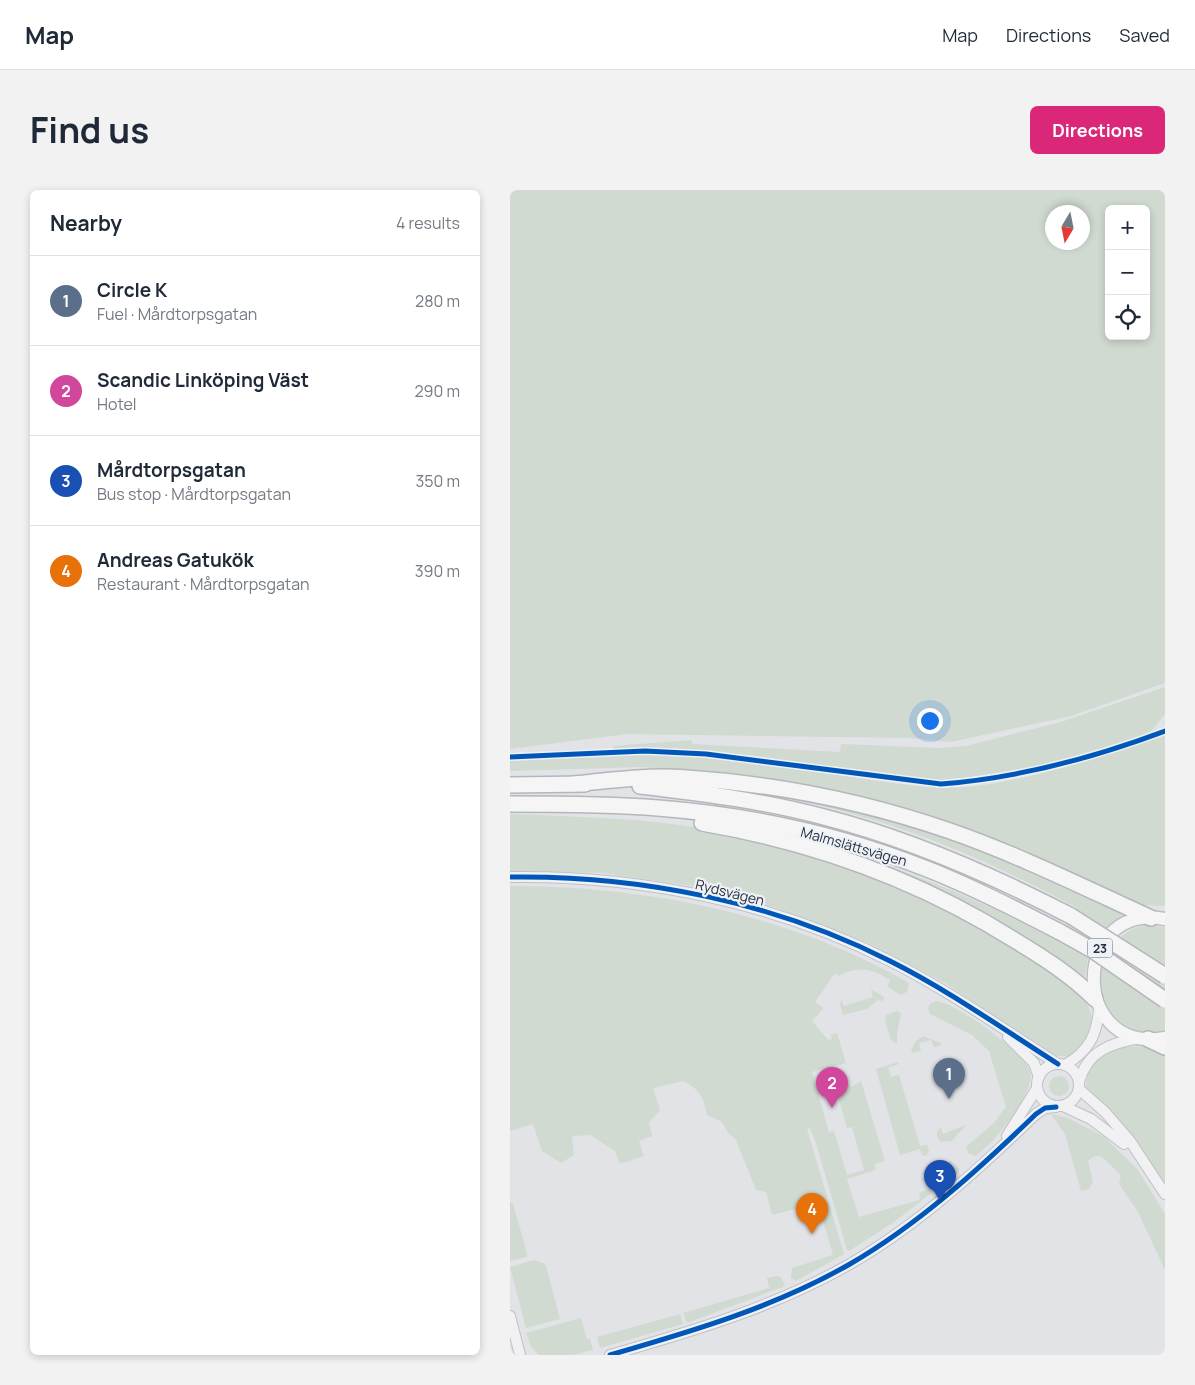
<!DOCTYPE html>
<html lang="en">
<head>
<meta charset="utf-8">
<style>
	:root { --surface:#fff; --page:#f2f2f3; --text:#1f2937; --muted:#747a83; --line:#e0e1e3; --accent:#db2777 }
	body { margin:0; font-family:Manrope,sans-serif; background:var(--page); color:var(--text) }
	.controls { position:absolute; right:15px; top:15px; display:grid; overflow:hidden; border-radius:8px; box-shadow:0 2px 8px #0003 }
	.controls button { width:45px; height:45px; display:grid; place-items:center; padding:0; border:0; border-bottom:1px solid var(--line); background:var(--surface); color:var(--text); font:25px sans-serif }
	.compass { position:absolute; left:535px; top:15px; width:45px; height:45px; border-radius:50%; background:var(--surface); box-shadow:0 2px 8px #0003; rotate:190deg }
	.you { position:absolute; left:419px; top:530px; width:18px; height:18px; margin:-12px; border:4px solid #fff; border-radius:50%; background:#1a73e8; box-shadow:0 0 0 8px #1a73e833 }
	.badge { display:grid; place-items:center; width:32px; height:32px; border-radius:50%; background:var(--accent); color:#fff; font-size:16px; font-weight:700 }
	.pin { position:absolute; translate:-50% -41px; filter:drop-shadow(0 1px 2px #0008) }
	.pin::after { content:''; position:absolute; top:26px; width:18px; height:15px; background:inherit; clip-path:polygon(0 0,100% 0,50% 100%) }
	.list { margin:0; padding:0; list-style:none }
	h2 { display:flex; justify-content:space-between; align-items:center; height:65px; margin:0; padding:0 20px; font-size:21px }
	h2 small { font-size:16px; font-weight:400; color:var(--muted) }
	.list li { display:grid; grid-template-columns:32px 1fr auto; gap:15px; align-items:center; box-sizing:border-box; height:90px; padding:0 20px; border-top:1px solid var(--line) }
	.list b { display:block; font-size:19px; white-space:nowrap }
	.list p { margin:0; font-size:16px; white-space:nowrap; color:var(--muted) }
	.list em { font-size:16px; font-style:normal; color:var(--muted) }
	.icon { flex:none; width:28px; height:28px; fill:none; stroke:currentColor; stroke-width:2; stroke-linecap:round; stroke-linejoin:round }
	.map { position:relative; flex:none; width:655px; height:1165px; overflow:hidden; border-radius:8px }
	header { display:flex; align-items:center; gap:30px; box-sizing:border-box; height:70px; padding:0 25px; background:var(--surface); border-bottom:1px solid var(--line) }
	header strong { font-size:24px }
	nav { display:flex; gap:28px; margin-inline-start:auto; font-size:18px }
	.intro { display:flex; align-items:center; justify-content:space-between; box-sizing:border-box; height:120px; padding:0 30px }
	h1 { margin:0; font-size:35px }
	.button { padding:12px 22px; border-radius:8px; background:var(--accent); color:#fff; font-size:18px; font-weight:700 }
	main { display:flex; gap:30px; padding:0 30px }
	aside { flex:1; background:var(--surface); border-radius:8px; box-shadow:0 2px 8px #0003 }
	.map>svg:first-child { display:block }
</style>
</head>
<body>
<header>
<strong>Map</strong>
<nav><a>Map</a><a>Directions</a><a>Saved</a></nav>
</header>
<div class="intro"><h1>Find us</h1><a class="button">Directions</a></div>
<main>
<aside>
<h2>Nearby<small>4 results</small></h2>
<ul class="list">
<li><span class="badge" style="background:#5c6f8a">1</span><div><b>Circle K</b><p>Fuel · Mårdtorpsgatan</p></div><em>280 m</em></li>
<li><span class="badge" style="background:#d1479c">2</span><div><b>Scandic Linköping Väst</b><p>Hotel</p></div><em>290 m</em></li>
<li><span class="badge" style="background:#1a4fb4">3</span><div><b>Mårdtorpsgatan</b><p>Bus stop · Mårdtorpsgatan</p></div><em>350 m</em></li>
<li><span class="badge" style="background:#e8710a">4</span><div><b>Andreas Gatukök</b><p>Restaurant · Mårdtorpsgatan</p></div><em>390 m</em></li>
</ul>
</aside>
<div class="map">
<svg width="655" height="1165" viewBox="0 0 655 1165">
	<rect width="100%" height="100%" fill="#e1e3e7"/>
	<g fill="#d0dad1" fill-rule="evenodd">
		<path d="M0 0H655V493L561 526 441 552 399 548 117 544 0 559ZM599 19H636V146H599ZM572 22V52H542V22Z"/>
		<path d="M655 497V524L639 544 633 547 568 567 515 580 470 588 431 591 211 563 170 559H103V556L181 550 183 554 330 562 331 554 428 558 456 556 551 532Z"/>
		<path d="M655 544V716L632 715 621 712 516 662 471 644 423 627 343 604 274 591 195 581 130 577 0 581V570C69 565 138 561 207 568 259 573 310 583 361 590 393 594 426 600 458 597 526 589 591 567 655 544Z"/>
		<path d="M243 600 345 618 468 656 619 724C587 741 579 751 575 787L486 730 390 684 338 664 339 662C411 686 479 714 546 750L567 718C506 685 442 655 376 634 332 620 288 610 243 600Z"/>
		<path d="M0 624C73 627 146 628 218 643 329 667 448 713 539 780 556 793 579 805 582 829 585 846 571 857 561 867L540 865 437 794 353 751 263 717 176 695 92 683 0 681Z"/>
		<path d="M0 696C137 696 279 724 399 793L397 802 390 805 377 796 380 790C364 779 346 775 329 786L325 783 305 812 314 818 302 831 318 850 322 849 321 845 327 843 336 873 302 882 319 942 324 941 337 985 354 980 342 937 337 938 326 899 321 900 320 894 336 890V893L341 897 351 891 375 971 364 974 366 980 337 989 349 1027 410 1010 409 1003C431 995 428 987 440 971L449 978V982L384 1032 339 1061 337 1060 306 953 300 938 297 939 334 1064 286 1091 281 1088 282 1078 323 1065 308 1013 262 1025 256 1002 246 1000 226 950 219 944 212 932 197 925C194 907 188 898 173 891L143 898 150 920 139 933 142 946 129 951 134 966 110 974 105 961 80 945 62 946 64 965 51 973 32 961 23 934 0 941Z"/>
		<path d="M634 735 655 737V840C594 859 555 760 634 735Z"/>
		<path d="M361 799 374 807 373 811 368 810 357 819 333 825 330 815 331 809 334 816 363 807Z"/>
		<path d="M426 811C445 812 514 862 520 881 527 901 482 957 465 966L458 963 456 957 484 933 496 917 479 861 462 845 420 824 418 818 420 814Z"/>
		<path d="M387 821 391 823 387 844V854L381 850 375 830 376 825Z"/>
		<path d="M413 846 431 853 430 856 424 857 421 850 409 853 411 861 403 863 401 860 405 852Z"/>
		<path d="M608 856 635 857 655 865V994L613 935 576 898V882L591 865Z"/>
		<path d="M388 872 389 874 378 878 381 887 389 885 410 956 417 955 419 961 416 966 412 965 410 959 390 965 366 879Z"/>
		<circle cx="549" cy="896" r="10"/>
		<path d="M541 924 558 928 593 946 628 980 655 1024V1080L628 1022 609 994 611 985 591 966 583 967 578 971 583 992 579 999 571 1001 555 944Z"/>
		<path d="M456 935 442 951 431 952 427 947V941L431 937 433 944Z"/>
		<path d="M0 1012 3 1014 17 1063V1067L0 1071Z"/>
		<path d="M24 1070 33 1073 36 1076 50 1129 16 1138 0 1077Z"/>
		<path d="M267 1086 271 1087 275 1096 177 1133 173 1123 259 1098 257 1088Z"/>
		<path d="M170 1124 173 1134 90 1158 87 1147Z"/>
		<path d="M71 1128 77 1149H80L83 1160 62 1165H29L21 1157 16 1143Z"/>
	</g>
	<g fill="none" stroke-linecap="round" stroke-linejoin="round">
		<defs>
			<g id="minor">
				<path d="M0 687C130 685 264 712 380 771 438 800 493 839 548 874"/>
				<path d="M498 847 524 873 529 887"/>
				<circle cx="548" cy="895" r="21"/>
				<path d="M555 875C579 861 587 845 589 818"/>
				<path d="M569 892C577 861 601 853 630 848"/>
				<path d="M569 899 595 922 620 951 655 1004"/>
				<path d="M553 916 581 929 614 954"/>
				<path d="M497 946 527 898"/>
				<path d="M0 1126 10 1165"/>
				<path d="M100 1165C183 1141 265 1117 340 1074 409 1034 469 979 526 924L535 918 546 917"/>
			</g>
			<path id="major" d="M655 729C561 711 559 865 655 848"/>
			<g id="highway">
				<path d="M64 594C102 590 140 585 177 588 266 594 356 612 440 641 509 665 575 698 641 728"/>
				<path d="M0 595 75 594"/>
				<path d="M130 596C192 603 254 611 314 627 400 649 482 685 561 726"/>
				<path d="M0 614C49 614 99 614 148 618 238 625 332 645 417 679 463 697 506 719 550 742"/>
				<path d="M192 633C303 652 411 691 506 751 534 768 561 785 585 809"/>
				<path d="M638 849 655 857"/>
			</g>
		</defs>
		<use href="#minor" stroke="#bfc1c5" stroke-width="12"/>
		<use href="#major" stroke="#bdc0c4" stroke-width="15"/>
		<use href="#highway" stroke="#b3b6bb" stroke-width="18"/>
		<use href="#minor" stroke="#f1f1f3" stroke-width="10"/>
		<use href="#major" stroke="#f5f5f6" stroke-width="12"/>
		<use href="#highway" stroke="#f5f5f6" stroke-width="15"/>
		<defs>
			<g id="highway-bridge">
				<path d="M561 726 655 786"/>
				<path d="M550 742 584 761 655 810"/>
			</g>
		</defs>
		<use href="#highway-bridge" stroke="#b3b6bb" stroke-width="18" stroke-linecap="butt"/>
		<use href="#highway-bridge" stroke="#f5f5f6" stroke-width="15"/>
		<defs>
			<g id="cycleway">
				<path d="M0 567 135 561 196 564 431 594C509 588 583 568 655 541"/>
				<path d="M0 687C130 685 264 712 380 771 438 800 493 839 548 874"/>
				<path d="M100 1165C183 1141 265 1117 340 1074 409 1034 469 979 526 924L535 918 546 917"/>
			</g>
		</defs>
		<use href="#cycleway" stroke="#eef1f6" stroke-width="8"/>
		<use href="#cycleway" stroke="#0057b8" stroke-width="5"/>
	</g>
	<g text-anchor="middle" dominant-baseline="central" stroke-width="4.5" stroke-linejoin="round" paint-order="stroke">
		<rect fill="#eef1f6" stroke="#636977" stroke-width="1" x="577.5" y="748.5" width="25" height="19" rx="4"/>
		<g font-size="12" font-weight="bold" fill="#272f41">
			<text x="590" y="758">23</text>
		</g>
		<g font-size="14" fill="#272f41" stroke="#eef1f6">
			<text transform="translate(344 656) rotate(16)">Malmslättsvägen</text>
			<text transform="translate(220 702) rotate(14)">Rydsvägen</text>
		</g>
	</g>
</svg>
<div class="controls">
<button>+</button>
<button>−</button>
<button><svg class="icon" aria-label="locate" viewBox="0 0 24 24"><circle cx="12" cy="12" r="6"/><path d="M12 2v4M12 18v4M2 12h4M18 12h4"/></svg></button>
</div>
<svg class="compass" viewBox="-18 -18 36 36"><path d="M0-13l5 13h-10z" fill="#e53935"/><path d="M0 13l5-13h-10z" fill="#747a83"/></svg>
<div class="you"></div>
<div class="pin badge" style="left:439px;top:909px;background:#5c6f8a">1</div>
<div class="pin badge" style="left:322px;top:918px;background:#d1479c">2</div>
<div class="pin badge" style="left:430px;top:1011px;background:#1a4fb4">3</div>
<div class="pin badge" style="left:302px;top:1044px;background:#e8710a">4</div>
</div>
</main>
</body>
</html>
